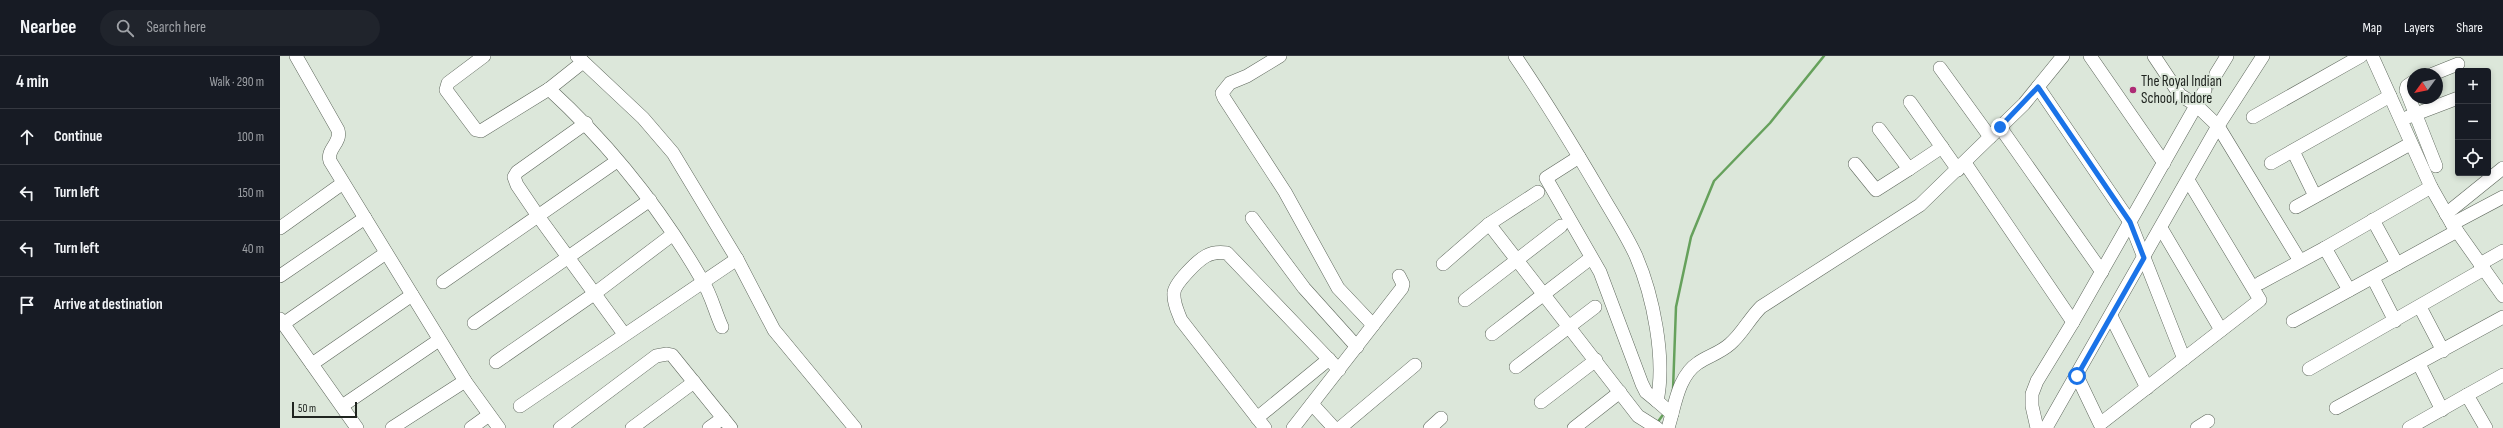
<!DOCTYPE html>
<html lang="en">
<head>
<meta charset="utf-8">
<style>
	:root { --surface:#171b24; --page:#20242c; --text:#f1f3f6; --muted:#9ea1a6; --line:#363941 }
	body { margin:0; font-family:"Sofia Sans Condensed",sans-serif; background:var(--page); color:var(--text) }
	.controls { position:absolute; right:12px; top:12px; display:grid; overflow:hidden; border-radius:4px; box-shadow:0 2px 6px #0003 }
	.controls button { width:36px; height:36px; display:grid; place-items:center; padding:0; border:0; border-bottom:1px solid var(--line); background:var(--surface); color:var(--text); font:20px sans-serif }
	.compass { position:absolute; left:2127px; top:12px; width:36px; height:36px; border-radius:50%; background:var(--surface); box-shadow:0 2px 6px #0003; rotate:237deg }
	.scale { position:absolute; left:12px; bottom:10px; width:65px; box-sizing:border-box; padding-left:4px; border:2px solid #202520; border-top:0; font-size:11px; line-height:14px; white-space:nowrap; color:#202520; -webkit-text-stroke:3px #dce7da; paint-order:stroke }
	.stop { position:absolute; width:12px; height:12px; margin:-9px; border:3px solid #1a73e8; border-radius:50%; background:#fff }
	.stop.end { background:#1a73e8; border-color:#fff; box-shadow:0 1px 4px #0008 }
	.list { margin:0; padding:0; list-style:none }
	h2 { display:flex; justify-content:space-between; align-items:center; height:52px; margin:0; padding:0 16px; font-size:17px }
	h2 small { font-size:13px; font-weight:400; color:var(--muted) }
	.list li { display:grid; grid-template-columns:26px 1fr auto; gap:12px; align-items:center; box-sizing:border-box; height:56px; padding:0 16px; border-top:1px solid var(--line) }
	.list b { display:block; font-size:15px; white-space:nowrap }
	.list em { font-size:13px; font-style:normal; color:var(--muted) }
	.icon { flex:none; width:22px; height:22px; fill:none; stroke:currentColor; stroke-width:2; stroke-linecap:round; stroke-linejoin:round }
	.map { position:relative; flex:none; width:2223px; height:372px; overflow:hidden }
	header { display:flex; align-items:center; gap:24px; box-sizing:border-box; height:56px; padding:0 20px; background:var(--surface); border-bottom:1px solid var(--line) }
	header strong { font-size:19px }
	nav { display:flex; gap:22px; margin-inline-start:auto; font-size:14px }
	.search { width:280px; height:36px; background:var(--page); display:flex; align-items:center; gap:10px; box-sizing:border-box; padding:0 14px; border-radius:22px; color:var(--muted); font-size:15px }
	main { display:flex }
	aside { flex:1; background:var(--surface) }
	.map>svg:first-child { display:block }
</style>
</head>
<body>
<header>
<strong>Nearbee</strong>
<div class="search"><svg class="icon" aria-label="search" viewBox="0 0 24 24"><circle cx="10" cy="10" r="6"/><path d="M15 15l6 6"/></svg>Search here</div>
<nav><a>Map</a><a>Layers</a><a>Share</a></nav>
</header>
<main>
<aside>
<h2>4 min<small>Walk · 290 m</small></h2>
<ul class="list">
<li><svg class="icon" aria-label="ahead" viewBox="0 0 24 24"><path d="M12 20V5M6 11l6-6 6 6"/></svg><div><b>Continue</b></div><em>100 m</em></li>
<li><svg class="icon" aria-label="left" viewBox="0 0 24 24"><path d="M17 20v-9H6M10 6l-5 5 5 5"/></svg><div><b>Turn left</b></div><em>150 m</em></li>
<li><svg class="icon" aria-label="left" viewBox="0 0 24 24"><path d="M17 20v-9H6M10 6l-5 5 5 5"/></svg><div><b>Turn left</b></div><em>40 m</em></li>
<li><svg class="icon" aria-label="arrive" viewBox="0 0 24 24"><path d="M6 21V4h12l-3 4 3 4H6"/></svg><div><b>Arrive at destination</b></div></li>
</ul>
</aside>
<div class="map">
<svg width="2223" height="372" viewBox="0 0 2223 372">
	<rect width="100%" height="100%" fill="#dce7da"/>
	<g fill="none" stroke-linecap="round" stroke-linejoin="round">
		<g stroke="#66a15c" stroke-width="2.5">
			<path d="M1393 334 1396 251 1411 181 1434 125 1490 67 1544 0"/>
			<path d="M1377 367 1385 356"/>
		</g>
		<path stroke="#b6c0b5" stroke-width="13" stroke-dasharray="13 6" stroke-linecap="butt" d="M1925 34 1936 18"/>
		<defs>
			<g id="minor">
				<path d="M16 0 58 74C62 87 46 93 50 105L185 325 219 372"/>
				<path d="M204 0 168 27 166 34 196 74 201 75 269 33 303 6"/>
				<path d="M297 0 363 62 393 97 457 203 494 274 575 372"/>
				<path d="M1000 0 967 20 950 27 942 37 944 42 1005 136 1058 232 1093 269"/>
				<path d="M1235 0C1265 44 1293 90 1320 136 1332 157 1346 178 1356 200 1373 239 1386 303 1377 345L1392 358"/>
				<path d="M1810 0 1884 107"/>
				<path d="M1874 0 1900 39 1916 49 1938 70 2020 205"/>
				<path d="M2092 0 2151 131 2172 168 2223 240"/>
				<path d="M1660 12 1710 81"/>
				<path d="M1936 18 1947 0"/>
				<path d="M2153 18 2178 8"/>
				<path d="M2133 26 2127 30 2126 34 2156 110"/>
				<path d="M1758 31 1850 166 1904 303"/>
				<path d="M269 33C329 88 381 153 422 224 431 238 435 256 442 271"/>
				<path d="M1630 46 1678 114"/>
				<path d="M1973 61 2081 0"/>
				<path d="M2128 61 2178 42"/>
				<path d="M306 67 237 116 234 121 237 129 258 160 344 278"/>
				<path d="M1720 71 1822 216"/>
				<path d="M1599 73 1629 113 1662 91"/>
				<path d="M2013 95 2035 140"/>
				<path d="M1299 101 1266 122 1320 216 1362 328 1366 336 1377 345"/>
				<path d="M1685 107 1793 266"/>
				<path d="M1991 107 2110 40"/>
				<path d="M1575 108 1596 134 1629 113"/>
				<path d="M2016 151 2130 88"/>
				<path d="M2166 158 2223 112"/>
				<path d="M972 162 1024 232 1077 291"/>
				<path d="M2093 164 2117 208"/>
				<path d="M1209 168 1258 136"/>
				<path d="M2172 168 2223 141"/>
				<path d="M0 172 63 127"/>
				<path d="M1881 172 1941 274"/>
				<path d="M2045 192 2151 131"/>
				<path d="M1163 208 1209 168 1358 360 1377 372"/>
				<path d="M2200 208 2223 195"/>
				<path d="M0 220 85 162"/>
				<path d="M2093 222 2115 265"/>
				<path d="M163 226 337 105"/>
				<path d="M1980 227 2045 192 2069 234"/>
				<path d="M1185 244 1281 170"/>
				<path d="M2140 251 2163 295"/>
				<path d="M1831 260 1867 332"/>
				<path d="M0 263 77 372"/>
				<path d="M2013 265 2177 175"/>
				<path d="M194 267 370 144"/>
				<path d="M3 268 106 197"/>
				<path d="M1212 278 1307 205"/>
				<path d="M216 306 314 238 392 179"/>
				<path d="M32 308 132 239"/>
				<path d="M2139 308 2162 354"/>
				<path d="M1236 311 1315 251"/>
				<path d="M2029 313 2204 213"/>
				<path d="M1797 320 1820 368 1980 244 1908 124"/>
				<path d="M2187 339 2223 319"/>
				<path d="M1261 346 1316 304"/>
				<path d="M1032 348 1054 372"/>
				<path d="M62 350 159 284"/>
				<path d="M240 350 457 203"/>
				<path d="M2056 352 2223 261"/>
				<path d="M977 362 1049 303"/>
				<path d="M112 372 185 325"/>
				<path d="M191 372 209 359"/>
				<path d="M280 372 376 300 387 298 392 299 451 372"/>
				<path d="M352 372 414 326"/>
				<path d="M429 372 443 362"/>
				<path d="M985 372 901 264C898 256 893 247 894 237 894 228 917 205 926 200 933 196 939 196 947 197L1059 314"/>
				<path d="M1013 372 1122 232 1123 228 1119 220"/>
				<path d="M1060 372 1135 309"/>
				<path d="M1150 372 1161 362"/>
				<path d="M1294 372 1340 336"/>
				<path d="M1388 372C1395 350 1398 320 1418 307 1428 300 1440 297 1450 288 1462 278 1469 263 1481 251L1640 149 1744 48 1783 0"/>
				<path d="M1757 372 1752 350V338L1757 325 1793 266 1925 34"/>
				<path d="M1766 372 1938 70 1983 0"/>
				<path d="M1917 372 1928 365"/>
				<path d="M2129 372 2187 339 2206 372"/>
			</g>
		</defs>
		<use href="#minor" stroke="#5e675c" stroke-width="14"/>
		<use href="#minor" stroke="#fff" stroke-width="13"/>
	</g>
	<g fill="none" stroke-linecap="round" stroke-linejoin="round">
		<path stroke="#1a73e8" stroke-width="5" d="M1720 71 1758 31 1850 166 1864 202 1797 320"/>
	</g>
	<circle fill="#ae2b75" stroke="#dce7da" stroke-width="1.5" cx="1853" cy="34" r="4"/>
	<g text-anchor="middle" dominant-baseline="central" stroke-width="4" stroke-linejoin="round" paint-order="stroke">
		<g font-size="15" fill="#202520" stroke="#dce7da" text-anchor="start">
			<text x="1861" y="25">The Royal Indian<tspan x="1861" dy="17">School, Indore</tspan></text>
		</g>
	</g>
</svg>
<div class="controls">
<button>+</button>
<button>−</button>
<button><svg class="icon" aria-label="locate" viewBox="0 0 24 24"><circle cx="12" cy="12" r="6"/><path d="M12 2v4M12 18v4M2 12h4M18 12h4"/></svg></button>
</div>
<svg class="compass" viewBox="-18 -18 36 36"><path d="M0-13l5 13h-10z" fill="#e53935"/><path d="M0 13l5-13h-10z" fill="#9ea1a6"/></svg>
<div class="scale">50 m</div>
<div class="stop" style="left:1797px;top:320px"></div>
<div class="stop end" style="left:1720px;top:71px"></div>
</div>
</main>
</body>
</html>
